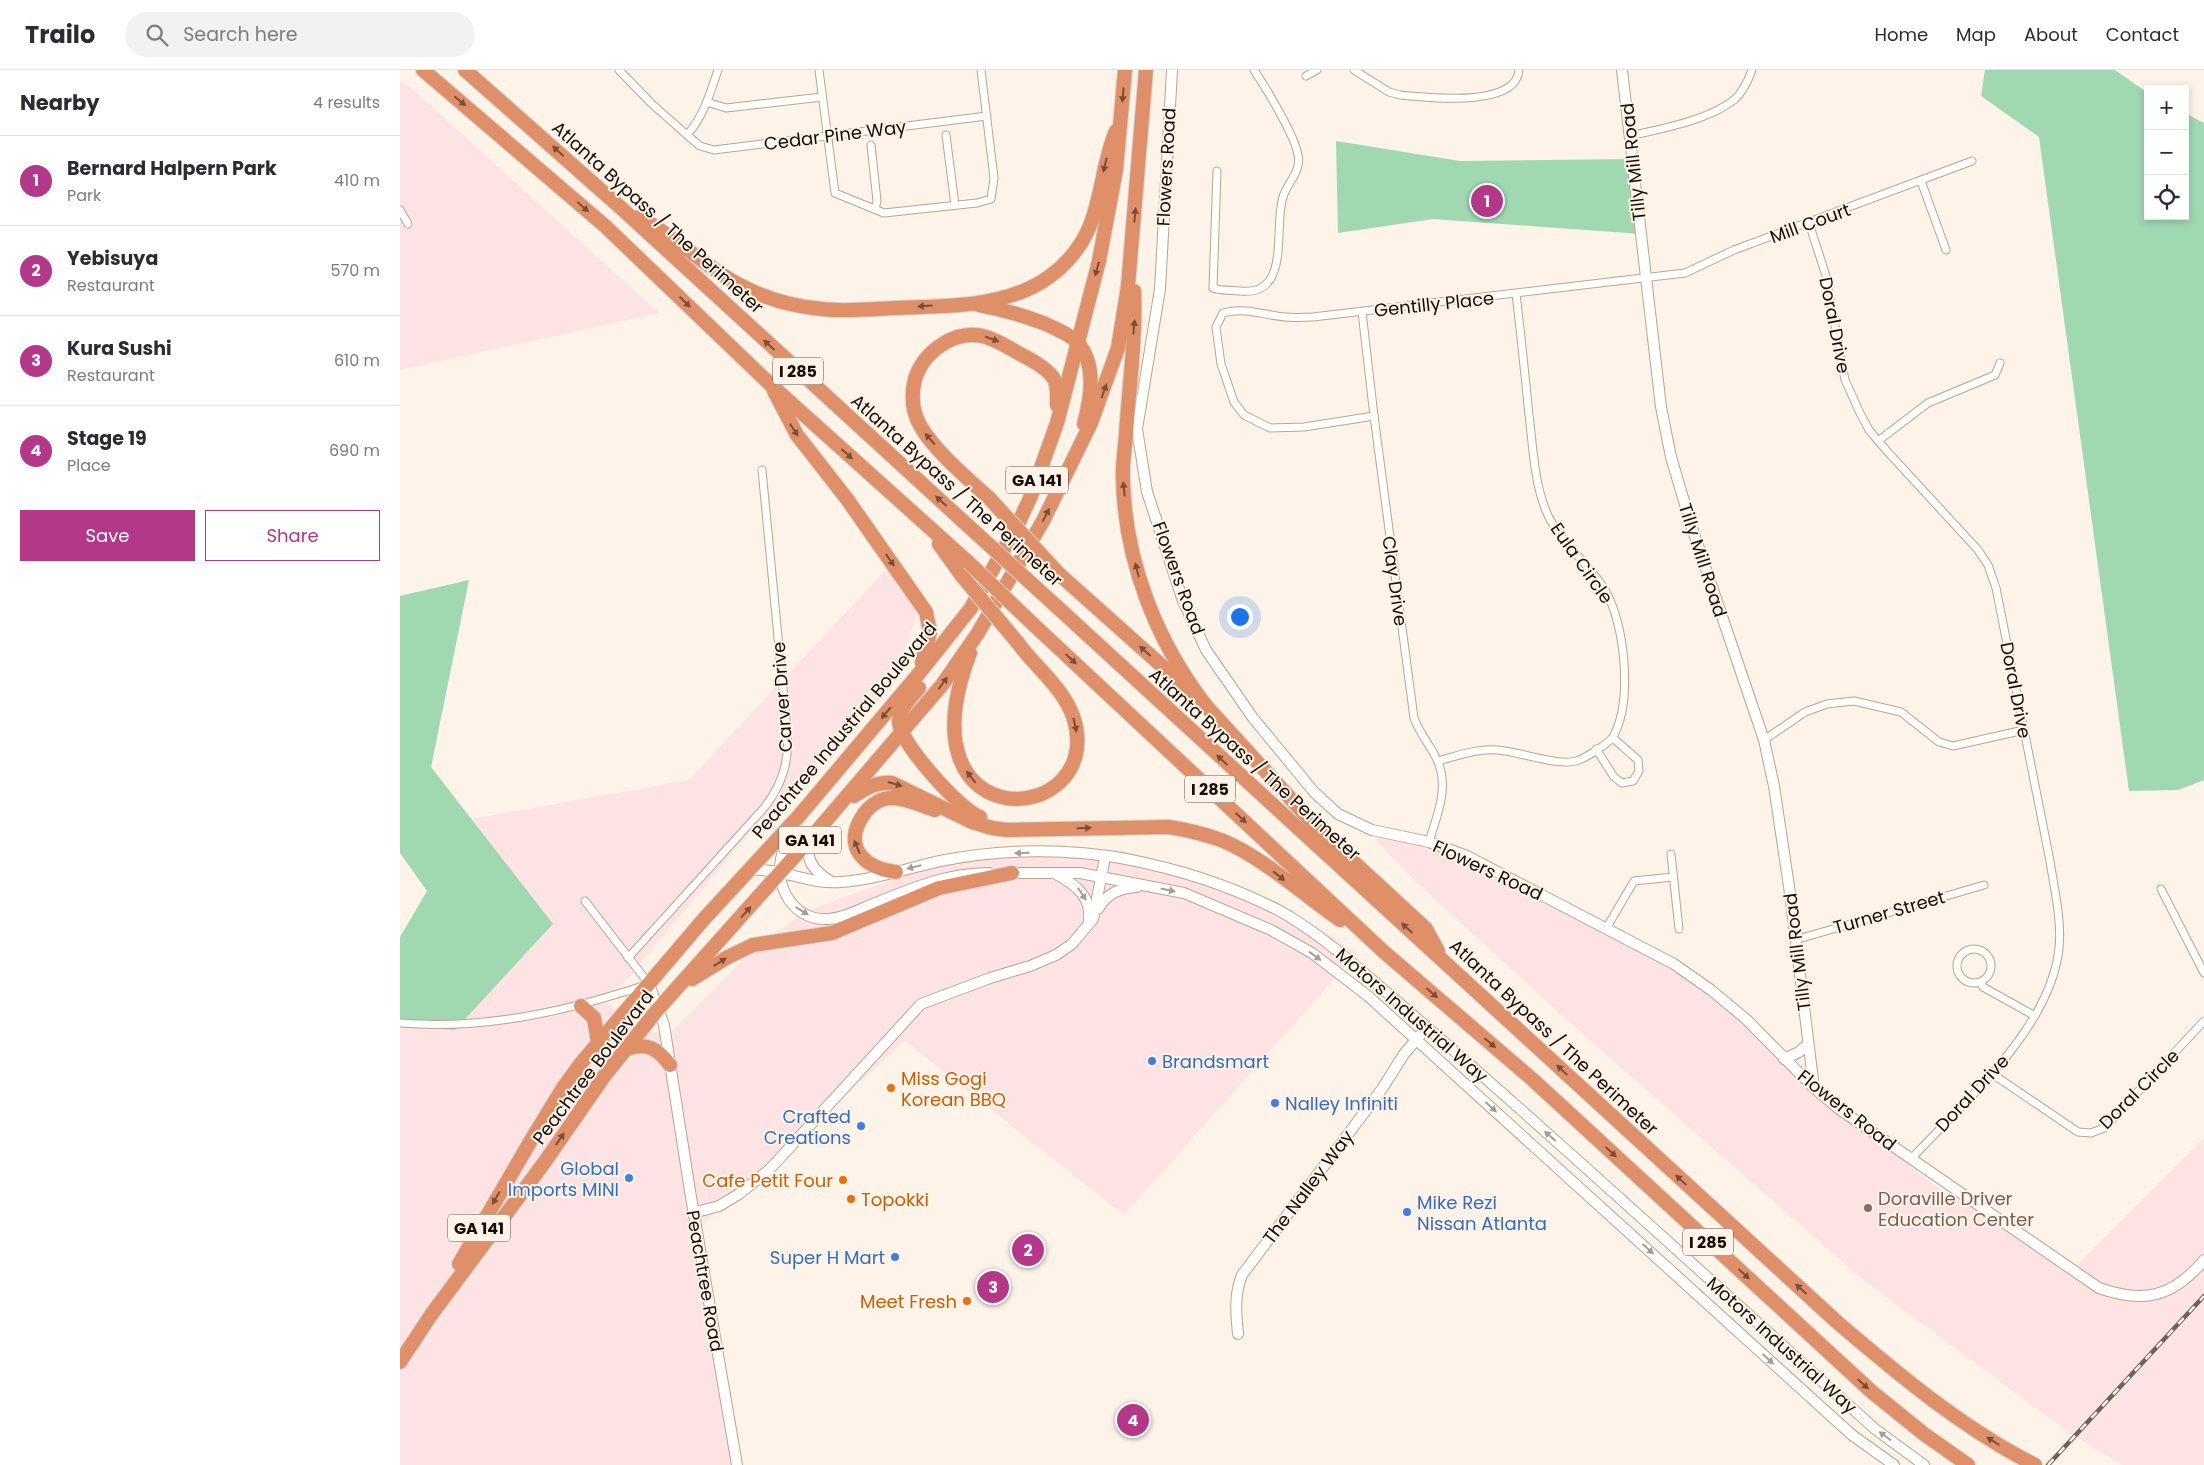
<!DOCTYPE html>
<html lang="en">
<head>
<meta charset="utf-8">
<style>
	:root { --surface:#fff; --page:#f2f2f3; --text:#2b2b33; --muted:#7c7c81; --line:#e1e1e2; --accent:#b33889 }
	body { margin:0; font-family:Poppins,sans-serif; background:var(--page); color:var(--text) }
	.controls { position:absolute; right:15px; top:15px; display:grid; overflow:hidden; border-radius:0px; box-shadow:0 2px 8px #0003 }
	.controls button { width:45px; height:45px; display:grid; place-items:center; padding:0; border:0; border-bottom:1px solid var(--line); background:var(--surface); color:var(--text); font:25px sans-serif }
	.you { position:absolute; left:839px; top:546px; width:18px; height:18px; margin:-12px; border:4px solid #fff; border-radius:50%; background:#1a73e8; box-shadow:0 0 0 8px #1a73e833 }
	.badge { display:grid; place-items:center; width:32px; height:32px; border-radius:50%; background:var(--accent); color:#fff; font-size:16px; font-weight:700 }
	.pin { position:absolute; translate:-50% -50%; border:2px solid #fff; box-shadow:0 1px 5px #0006 }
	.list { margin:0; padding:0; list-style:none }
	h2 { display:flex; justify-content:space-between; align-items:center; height:65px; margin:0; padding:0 20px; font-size:21px }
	h2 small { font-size:16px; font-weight:400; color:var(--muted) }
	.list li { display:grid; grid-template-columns:32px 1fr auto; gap:15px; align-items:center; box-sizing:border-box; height:90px; padding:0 20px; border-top:1px solid var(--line) }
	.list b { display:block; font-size:19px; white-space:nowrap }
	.list p { margin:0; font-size:16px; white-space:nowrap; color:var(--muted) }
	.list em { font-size:16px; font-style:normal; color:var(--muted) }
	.actions { display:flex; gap:10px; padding:15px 20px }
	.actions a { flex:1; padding:11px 0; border:1px solid var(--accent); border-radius:0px; text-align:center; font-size:18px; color:var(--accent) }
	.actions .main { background:var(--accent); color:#fff }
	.icon { flex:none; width:28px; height:28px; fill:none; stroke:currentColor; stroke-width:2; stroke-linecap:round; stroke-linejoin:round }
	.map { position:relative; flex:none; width:1804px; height:1395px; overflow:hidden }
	header { display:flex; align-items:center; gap:30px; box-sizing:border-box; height:70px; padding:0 25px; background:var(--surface); border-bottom:1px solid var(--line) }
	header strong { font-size:24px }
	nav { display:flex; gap:28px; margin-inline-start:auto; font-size:18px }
	.search { width:350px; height:45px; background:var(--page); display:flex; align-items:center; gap:12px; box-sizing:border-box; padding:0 18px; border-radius:28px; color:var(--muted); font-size:19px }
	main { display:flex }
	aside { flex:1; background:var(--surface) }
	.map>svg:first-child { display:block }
</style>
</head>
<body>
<header>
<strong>Trailo</strong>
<div class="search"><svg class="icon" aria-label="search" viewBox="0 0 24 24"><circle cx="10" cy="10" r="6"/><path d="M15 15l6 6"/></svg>Search here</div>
<nav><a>Home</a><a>Map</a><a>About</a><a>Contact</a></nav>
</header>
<main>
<aside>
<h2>Nearby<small>4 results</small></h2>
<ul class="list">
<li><span class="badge">1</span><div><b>Bernard Halpern Park</b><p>Park</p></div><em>410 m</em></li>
<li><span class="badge">2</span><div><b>Yebisuya</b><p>Restaurant</p></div><em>570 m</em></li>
<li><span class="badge">3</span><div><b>Kura Sushi</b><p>Restaurant</p></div><em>610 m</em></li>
<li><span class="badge">4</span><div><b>Stage 19</b><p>Place</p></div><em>690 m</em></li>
</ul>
<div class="actions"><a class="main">Save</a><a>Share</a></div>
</aside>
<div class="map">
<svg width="1804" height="1395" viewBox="0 0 1804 1395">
	<rect width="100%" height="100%" fill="#fdf3e8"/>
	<g fill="#fee3e5">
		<path d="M0 11 9 16 259 243 0 300Z"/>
		<path d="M496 489 518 543 487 623 357 754 207 933 241 959 268 965 359 874 409 840 522 799 600 782 720 780 877 832 957 883 724 1145 505 971 300 1157 340 1395H0V956L55 960 153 855 71 749 289 710Z"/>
		<path d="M974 768 1021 774 1252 883 1349 946 1421 1026 1538 1118 1673 1199 1804 1068V1395H1722L1671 1364 1461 1208 1177 959 1018 814Z"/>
	</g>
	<g fill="#a0d8b2">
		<path d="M1585 0H1715L1748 23V146H1785V43L1804 53V710L1778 720 1729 721 1639 67 1581 26Z"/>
		<path d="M936 71 1060 91 1232 89 1241 164 1033 149 938 163Z"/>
		<path d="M69 510 31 697 153 854 55 960 0 956V867L27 821 0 783V526Z"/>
	</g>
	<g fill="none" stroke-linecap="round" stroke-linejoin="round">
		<defs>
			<g id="street">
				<path d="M219 0 252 34 287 65C304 46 310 23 318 0"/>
				<path d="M419 0 435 123 484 143 577 133 591 129 594 108 581 0"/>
				<path d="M954 0 989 22 1000 25C1025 27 1116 39 1119 0"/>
				<path d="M906 6 917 0"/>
				<path d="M307 32 326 38 422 27"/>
				<path d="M287 65 300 76 314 80 587 46"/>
				<path d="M546 65 555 135"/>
				<path d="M1230 66C1264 58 1306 51 1334 30 1343 22 1348 11 1352 0"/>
				<path d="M471 75 477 131 475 139"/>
				<path d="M817 101 813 218C821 221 831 220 840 221 892 227 873 158 883 127 887 113 902 101 898 85 895 66 866 18 854 0"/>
				<path d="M1521 111 1546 180"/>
				<path d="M0 140 8 154"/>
				<path d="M1409 153 1426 206 1445 310 1460 343 1469 360 1486 380 1578 480 1588 495 1596 518 1650 791C1654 818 1662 850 1659 878 1651 958 1564 1032 1511 1089"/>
				<path d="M962 242 974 346 1014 648C1020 665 1032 677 1038 692 1049 719 1037 745 1029 772"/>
				<path d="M974 346 904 357 870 358 844 345 834 332 821 294 816 257 823 243C846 237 863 245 885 247 894 248 904 247 913 247L1285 203 1334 180 1572 91"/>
				<path d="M1478 371 1528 333 1595 305 1600 293"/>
				<path d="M1364 670 1405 642 1427 634 1454 631 1501 642 1539 672 1553 676 1624 660"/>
				<path d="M1196 679 1214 707 1222 713 1233 711 1239 701 1238 690 1213 668"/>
				<path d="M1038 691C1057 686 1078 678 1097 680 1118 681 1161 698 1179 690 1187 687 1209 673 1213 667 1233 631 1225 554 1205 520 1188 492 1159 472 1146 441 1134 411 1133 377 1129 345 1125 305 1121 265 1116 224"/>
				<path d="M1271 784 1279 859"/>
				<path d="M1761 819 1804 903"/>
				<path d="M1207 857 1234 811 1273 807"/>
				<path d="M1395 870 1584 815"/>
				<circle cx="1574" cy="896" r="17"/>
				<path d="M228 888 363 739C382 716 390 690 387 661L362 400"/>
				<path d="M1580 912 1583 917 1635 946"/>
				<path d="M0 953C86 960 168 941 249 914L185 831"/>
				<path d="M1591 1003 1678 1062 1691 1063 1704 1058 1804 951"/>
			</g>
			<g id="secondary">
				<path d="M772 0 760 219 737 359 747 422 783 531 806 580 853 648 914 722 938 744 972 760 1029 772 1067 786 1274 894 1311 920 1346 949 1414 1018 1439 1039 1699 1218C1744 1234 1773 1227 1804 1190"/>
				<path d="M1222 0 1261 337 1271 387 1291 455 1364 670 1374 716 1390 823 1414 1018"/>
				<path d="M396 754C391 765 383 777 381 789 375 819 395 851 428 849 445 848 462 838 478 832 518 816 545 804 589 803"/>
				<path d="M411 770C403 789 415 802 430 811"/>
				<path d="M348 800C380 797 409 815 441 812 476 810 510 797 545 790 603 779 668 778 726 789 778 799 831 816 878 840 909 857 937 880 964 903 1002 935 1039 968 1076 1000 1210 1118 1342 1239 1475 1359L1524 1395"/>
				<path d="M606 803H680L784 823 871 860 912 883 968 926 1452 1365 1494 1395"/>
				<path d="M656 804C676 815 692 827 689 851"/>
				<path d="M698 839C707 823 720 818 737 817"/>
				<path d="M249 914 264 955 290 1121 337 1395"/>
				<path d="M1384 989 1399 982 1408 974"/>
				<path d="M293 1143 319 1136 339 1124 369 1100 521 934 590 908 630 896 656 885 672 874 693 849 705 787"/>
				<path d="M838 1264C836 1243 834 1225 842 1205L982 1019 1004 984 1027 957"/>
			</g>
			<g id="highway">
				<path d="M23 0 205 156 372 316 569 493"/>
				<path d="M65 0 220 137 577 464"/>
				<path d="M239 147C279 169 311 203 352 221 374 231 398 237 422 239 446 242 470 239 494 238 538 236 586 238 628 219 648 210 664 197 677 179 702 146 700 98 716 61"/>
				<path d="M734 221C736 269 729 317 726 364 725 379 722 395 723 410 725 492 757 573 807 637L921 762 1026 859 1038 881"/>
				<path d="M579 235C601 239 622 245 643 253 654 258 668 263 677 272 697 294 691 328 684 354"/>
				<path d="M374 321 397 365 447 429 526 542 530 562 522 593"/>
				<path d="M589 428C569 410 534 380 521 357 512 342 511 325 515 309 524 281 556 258 586 267 599 271 609 278 620 284 630 289 648 299 654 309 658 316 657 327 657 335"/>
				<path d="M539 474 562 506"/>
				<path d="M659 504 790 621"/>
				<path d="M655 535 1437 1252C1499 1305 1562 1358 1635 1395"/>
				<path d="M635 556 984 882 1132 1009 1472 1322 1524 1364 1568 1395"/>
				<path d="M570 583C497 774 706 757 674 649 664 618 636 598 618 573"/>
				<path d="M519 618C511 627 500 638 499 651 498 671 560 740 580 747"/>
				<path d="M454 726C466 718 478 711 492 713L572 752 592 758 607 760 769 757C787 760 804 764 821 770 861 786 904 825 940 850"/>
				<path d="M496 802C464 798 443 777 462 747 468 737 478 729 490 728 505 727 522 736 535 740"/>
				<path d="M292 909 328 887 353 875 432 863 539 818 612 803"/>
				<path d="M181 936 194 948 198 972"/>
				<path d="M227 979C247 972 258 979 270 995"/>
				<path d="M59 1194 130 1072 163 1018 182 992 304 849 399 746 517 606 571 538 618 454 631 426 657 353 699 191 716 100 725 0"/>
				<path d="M0 1292 31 1245 144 1093 205 1005 259 938 411 768 542 615 578 563 643 451 691 353 718 278 728 216 746 0"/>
			</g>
		</defs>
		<use href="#street" stroke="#bca58b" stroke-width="9"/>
		<use href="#secondary" stroke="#bca58b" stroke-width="12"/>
		<use href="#highway" stroke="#d5d4d2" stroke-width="16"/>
		<use href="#street" stroke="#fff" stroke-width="7"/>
		<use href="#secondary" stroke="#fff" stroke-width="10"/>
		<use href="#highway" stroke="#e09068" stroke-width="14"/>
		<defs>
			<path id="rail" d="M1648 1395 1804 1226"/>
		</defs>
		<use href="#rail" stroke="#6c635a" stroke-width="4.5"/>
		<use href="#rail" stroke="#fdf3e8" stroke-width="2.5" stroke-dasharray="8" stroke-linecap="butt"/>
		<defs>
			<g id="highway-bridge">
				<path d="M589 428 659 504"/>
				<path d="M577 464 655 535"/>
				<path d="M569 493 635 556"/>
				<path d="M562 506 618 573"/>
			</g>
		</defs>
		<use href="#highway-bridge" stroke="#d5d4d2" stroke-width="16" stroke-linecap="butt"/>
		<use href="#highway-bridge" stroke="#e09068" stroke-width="14"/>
	</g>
	<defs><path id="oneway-solid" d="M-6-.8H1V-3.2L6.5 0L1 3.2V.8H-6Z" transform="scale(1.25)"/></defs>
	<g fill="#7b4f37">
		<use href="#oneway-solid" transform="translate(723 25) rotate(95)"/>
		<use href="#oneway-solid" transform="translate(60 31) rotate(39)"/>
		<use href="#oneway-solid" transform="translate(158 81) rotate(-138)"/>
		<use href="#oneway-solid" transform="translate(705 95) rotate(103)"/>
		<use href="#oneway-solid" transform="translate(183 137) rotate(41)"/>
		<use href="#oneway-solid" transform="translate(735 145) rotate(-85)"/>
		<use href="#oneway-solid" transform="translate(697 199) rotate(105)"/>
		<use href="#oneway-solid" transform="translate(285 232) rotate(44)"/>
		<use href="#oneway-solid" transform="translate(525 236) rotate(177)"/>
		<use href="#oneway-solid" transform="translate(734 257) rotate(-85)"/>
		<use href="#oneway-solid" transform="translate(592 269) rotate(21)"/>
		<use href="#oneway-solid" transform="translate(369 275) rotate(-138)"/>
		<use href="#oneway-solid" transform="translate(704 321) rotate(-70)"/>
		<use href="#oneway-solid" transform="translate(394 360) rotate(57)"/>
		<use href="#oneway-solid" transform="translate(530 369) rotate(-131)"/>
		<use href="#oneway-solid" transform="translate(447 384) rotate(42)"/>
		<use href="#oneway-solid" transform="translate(724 419) rotate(-96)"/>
		<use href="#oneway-solid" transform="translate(541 431) rotate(-138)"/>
		<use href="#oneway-solid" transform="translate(646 445) rotate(-63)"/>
		<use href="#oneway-solid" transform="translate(490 490) rotate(55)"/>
		<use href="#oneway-solid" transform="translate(737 500) rotate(-104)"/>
		<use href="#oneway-solid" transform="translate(745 581) rotate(-138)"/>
		<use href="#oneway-solid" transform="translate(671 589) rotate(43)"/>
		<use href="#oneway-solid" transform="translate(543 613) rotate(-54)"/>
		<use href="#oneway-solid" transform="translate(486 643) rotate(130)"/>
		<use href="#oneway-solid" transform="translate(675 655) rotate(77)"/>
		<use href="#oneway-solid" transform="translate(822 690) rotate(-137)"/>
		<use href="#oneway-solid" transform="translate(571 707) rotate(-128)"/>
		<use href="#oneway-solid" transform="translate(495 714) rotate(16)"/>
		<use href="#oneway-solid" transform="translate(841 748) rotate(43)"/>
		<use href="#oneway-solid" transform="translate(684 758) rotate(-1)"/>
		<use href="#oneway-solid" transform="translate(457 777) rotate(-113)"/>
		<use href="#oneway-solid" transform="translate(879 806) rotate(38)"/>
		<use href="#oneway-solid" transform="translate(346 842) rotate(-48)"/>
		<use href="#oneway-solid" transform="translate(1007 858) rotate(-138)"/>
		<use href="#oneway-solid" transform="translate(320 892) rotate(-32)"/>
		<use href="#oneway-solid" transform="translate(1032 923) rotate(41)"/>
		<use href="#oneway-solid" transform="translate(1090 973) rotate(41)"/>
		<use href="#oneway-solid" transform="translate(1162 1000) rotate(-137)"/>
		<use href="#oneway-solid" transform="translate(160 1069) rotate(-55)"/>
		<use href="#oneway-solid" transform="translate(1211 1082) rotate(43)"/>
		<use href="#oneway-solid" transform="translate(1281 1110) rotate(-137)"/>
		<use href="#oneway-solid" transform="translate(96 1128) rotate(120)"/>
		<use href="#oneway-solid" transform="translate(1344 1204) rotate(43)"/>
		<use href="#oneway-solid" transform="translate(1401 1219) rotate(-138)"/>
		<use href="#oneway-solid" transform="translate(1463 1314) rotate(43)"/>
		<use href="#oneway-solid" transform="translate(1593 1371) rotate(-148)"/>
	</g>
	<g fill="#a29f9b">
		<use href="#oneway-solid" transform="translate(622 783) rotate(178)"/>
		<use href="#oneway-solid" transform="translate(514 797) rotate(166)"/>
		<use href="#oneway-solid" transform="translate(768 820) rotate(12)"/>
		<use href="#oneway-solid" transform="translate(682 824) rotate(57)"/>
		<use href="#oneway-solid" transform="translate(402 841) rotate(32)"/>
		<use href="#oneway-solid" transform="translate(915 886) rotate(36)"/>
		<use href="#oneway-solid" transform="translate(1091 1037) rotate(42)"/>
		<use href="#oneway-solid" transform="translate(1150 1066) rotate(-139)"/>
		<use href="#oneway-solid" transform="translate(1248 1179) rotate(42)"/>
		<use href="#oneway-solid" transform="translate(1368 1289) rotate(42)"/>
		<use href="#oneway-solid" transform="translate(1485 1366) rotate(-144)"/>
	</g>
	<g fill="#3f7fe0" stroke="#fdf3e8" stroke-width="2">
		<circle cx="752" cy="991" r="5"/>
		<circle cx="875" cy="1033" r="5"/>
		<circle cx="461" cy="1056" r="5"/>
		<circle cx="229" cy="1108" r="5"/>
		<circle cx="1007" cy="1142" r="5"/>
		<circle cx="495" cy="1187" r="5"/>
	</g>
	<g fill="#e8710a" stroke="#fdf3e8" stroke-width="2">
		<circle cx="491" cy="1018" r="5"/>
		<circle cx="443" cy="1110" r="5"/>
		<circle cx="451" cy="1129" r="5"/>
		<circle cx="567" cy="1231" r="5"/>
	</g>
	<circle fill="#8d6e63" stroke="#fdf3e8" stroke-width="2" cx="1468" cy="1138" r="5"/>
	<g text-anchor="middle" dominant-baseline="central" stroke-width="4" stroke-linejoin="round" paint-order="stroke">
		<g fill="#fdf3e8" stroke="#5b534a" stroke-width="1">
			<rect x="373" y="287.5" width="50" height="27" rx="4"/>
			<rect x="606" y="396.5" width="62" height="27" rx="4"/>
			<rect x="785" y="705.5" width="50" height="27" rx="4"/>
			<rect x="379" y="756.5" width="62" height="27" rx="4"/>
			<rect x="48" y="1144.5" width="62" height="27" rx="4"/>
			<rect x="1283" y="1158.5" width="50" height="27" rx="4"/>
		</g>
		<g font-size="16" font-weight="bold" fill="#160e06">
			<text x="398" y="301">I 285</text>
			<text x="637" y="410">GA 141</text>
			<text x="810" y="719">I 285</text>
			<text x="410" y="770">GA 141</text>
			<text x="79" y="1158">GA 141</text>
			<text x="1308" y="1172">I 285</text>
		</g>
		<g font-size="18" fill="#160e06" stroke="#fdf3e8">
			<text transform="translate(435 65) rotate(-7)">Cedar Pine Way</text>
			<text transform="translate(1233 92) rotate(-96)">Tilly Mill Road</text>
			<text transform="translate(766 97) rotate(-87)">Flowers Road</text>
			<text transform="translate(258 147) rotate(42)">Atlanta Bypass / The Perimeter</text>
			<text transform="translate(1410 153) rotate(-20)">Mill Court</text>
			<text transform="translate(1034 234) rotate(-6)">Gentilly Place</text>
			<text transform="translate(1435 255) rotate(79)">Doral Drive</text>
			<text transform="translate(557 420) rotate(42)">Atlanta Bypass / The Perimeter</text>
			<text transform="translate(1303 490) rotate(72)">Tilly Mill Road</text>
			<text transform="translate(1182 493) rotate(55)">Eula Circle</text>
			<text transform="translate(779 508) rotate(70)">Flowers Road</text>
			<text transform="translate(995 511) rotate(82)">Clay Drive</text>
			<text transform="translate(1616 620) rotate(79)">Doral Drive</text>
			<text transform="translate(382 627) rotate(-94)">Carver Drive</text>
			<text transform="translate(444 660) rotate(-50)">Peachtree Industrial Boulevard</text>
			<text transform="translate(855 694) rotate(42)">Atlanta Bypass / The Perimeter</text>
			<text transform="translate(1088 800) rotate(25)">Flowers Road</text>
			<text transform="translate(1489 842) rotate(-16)">Turner Street</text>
			<text transform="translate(1397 882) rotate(-97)">Tilly Mill Road</text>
			<text transform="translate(1012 945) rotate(41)">Motors Industrial Way</text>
			<text transform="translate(1154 967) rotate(43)">Atlanta Bypass / The Perimeter</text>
			<text transform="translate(193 997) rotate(-53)">Peachtree Boulevard</text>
			<text transform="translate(1739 1019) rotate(-45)">Doral Circle</text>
			<text transform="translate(1572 1023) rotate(-47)">Doral Drive</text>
			<text transform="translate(1447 1040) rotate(38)">Flowers Road</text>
			<text transform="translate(908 1117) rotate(-53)">The Nalley Way</text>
			<text transform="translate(305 1211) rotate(80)">Peachtree Road</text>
			<text transform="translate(1382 1275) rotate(42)">Motors Industrial Way</text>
		</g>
		<g font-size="18" fill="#366cbe" stroke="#fdf3e8" text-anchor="start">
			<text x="762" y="991">Brandsmart</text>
			<text x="885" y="1033">Nalley Infiniti</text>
			<text x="451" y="1046" text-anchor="end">Crafted<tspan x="451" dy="21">Creations</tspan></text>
			<text x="219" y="1098" text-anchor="end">Global<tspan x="219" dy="21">Imports MINI</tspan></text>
			<text x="1017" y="1132">Mike Rezi<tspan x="1017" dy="21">Nissan Atlanta</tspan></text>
			<text x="485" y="1187" text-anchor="end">Super H Mart</text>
		</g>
		<g font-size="18" fill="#c56008" stroke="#fdf3e8" text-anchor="start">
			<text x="501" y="1008">Miss Gogi<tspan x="501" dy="21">Korean BBQ</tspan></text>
			<text x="433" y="1110" text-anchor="end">Cafe Petit Four</text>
			<text x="461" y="1129">Topokki</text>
			<text x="557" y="1231" text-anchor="end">Meet Fresh</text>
		</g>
		<g font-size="18" fill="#785e54" stroke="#fdf3e8" text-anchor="start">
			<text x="1478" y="1128">Doraville Driver<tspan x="1478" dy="21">Education Center</tspan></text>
		</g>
	</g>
</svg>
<div class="controls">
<button>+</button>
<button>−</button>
<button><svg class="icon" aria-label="locate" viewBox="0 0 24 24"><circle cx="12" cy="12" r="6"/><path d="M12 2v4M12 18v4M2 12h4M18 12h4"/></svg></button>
</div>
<div class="you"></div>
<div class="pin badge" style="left:1087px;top:131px">1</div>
<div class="pin badge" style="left:628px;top:1180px">2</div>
<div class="pin badge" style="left:593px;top:1217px">3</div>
<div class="pin badge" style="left:733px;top:1350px">4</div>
</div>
</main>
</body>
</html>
